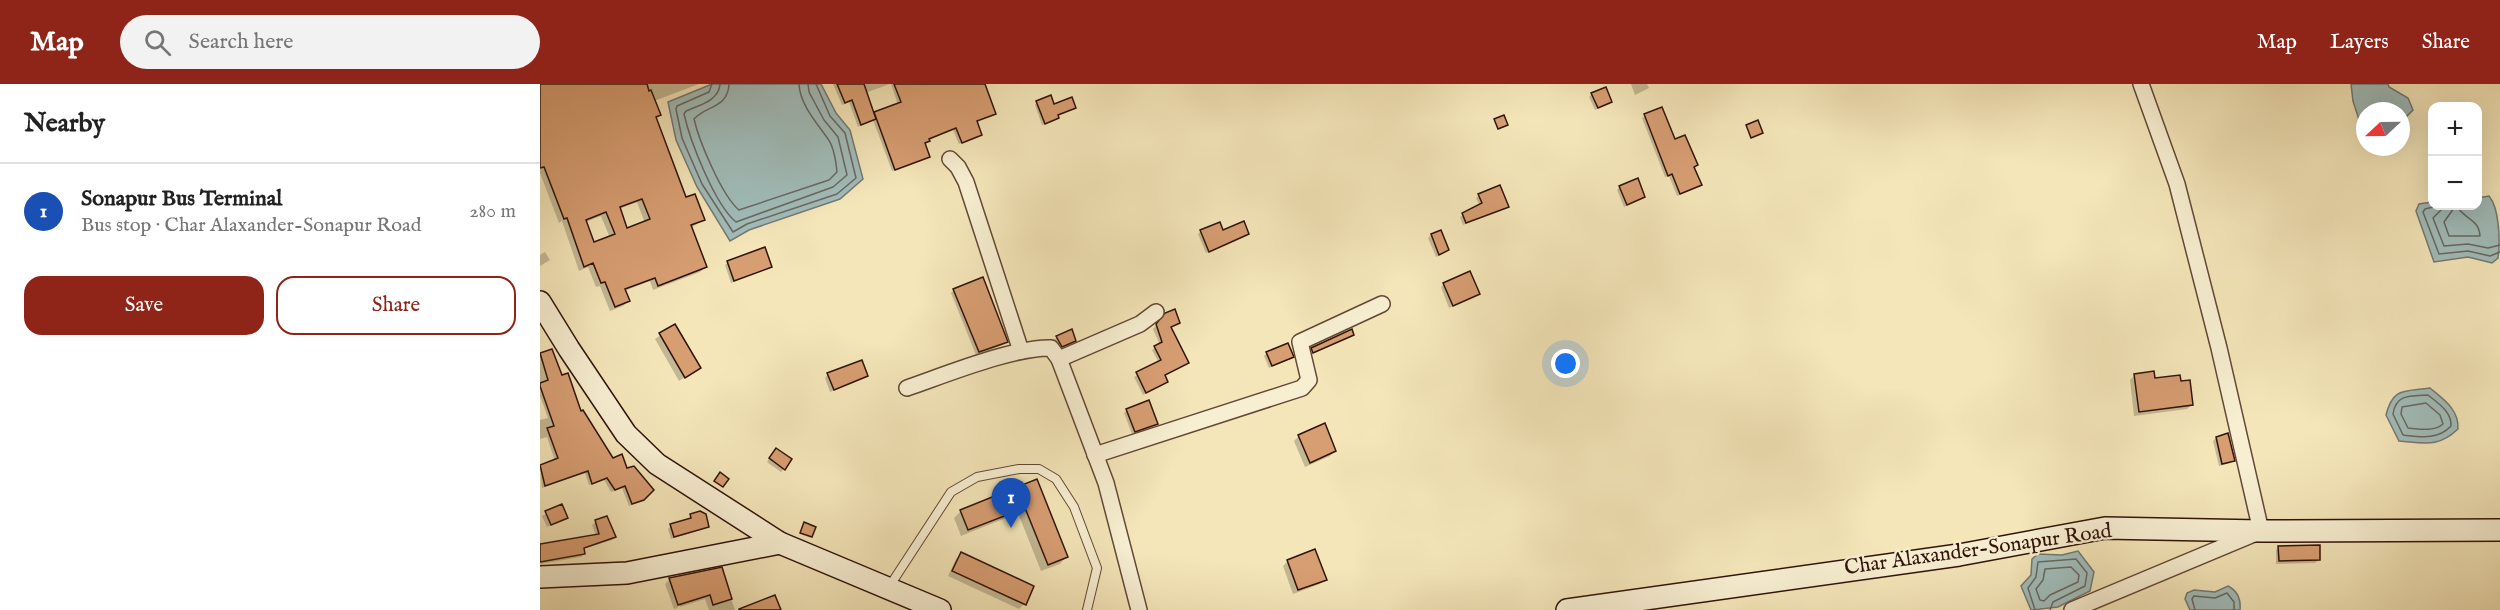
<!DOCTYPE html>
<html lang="en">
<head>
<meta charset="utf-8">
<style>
	:root { --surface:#fff; --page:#f2f2f2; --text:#222; --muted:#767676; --line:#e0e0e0; --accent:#8f2418 }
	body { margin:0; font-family:"IM FELL English",serif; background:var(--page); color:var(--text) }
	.controls { position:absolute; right:18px; top:18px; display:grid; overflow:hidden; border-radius:12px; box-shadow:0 6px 24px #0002 }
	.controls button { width:54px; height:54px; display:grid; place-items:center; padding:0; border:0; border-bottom:2px solid var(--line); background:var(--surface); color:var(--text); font:30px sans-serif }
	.compass { position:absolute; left:1816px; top:18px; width:54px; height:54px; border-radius:50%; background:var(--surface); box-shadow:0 6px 24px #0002; rotate:248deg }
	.you { position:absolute; left:1026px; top:280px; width:21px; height:21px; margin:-15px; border:4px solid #fff; border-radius:50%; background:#1a73e8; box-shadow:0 0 0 9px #1a73e833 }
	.badge { display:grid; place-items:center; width:39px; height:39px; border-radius:50%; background:var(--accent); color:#fff; font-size:20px; font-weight:700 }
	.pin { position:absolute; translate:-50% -50px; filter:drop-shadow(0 2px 3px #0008) }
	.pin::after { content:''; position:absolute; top:32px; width:21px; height:18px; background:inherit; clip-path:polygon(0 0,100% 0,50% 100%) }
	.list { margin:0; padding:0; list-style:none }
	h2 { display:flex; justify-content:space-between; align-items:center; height:78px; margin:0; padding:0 24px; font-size:26px }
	h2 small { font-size:20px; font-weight:400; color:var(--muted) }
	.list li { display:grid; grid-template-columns:39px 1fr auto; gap:18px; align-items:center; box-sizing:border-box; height:96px; padding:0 24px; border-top:2px solid var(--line) }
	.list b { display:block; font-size:22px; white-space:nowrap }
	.list p { margin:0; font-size:20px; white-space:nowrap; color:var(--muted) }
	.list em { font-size:20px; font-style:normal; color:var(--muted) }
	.actions { display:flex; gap:12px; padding:18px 24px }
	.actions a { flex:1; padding:14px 0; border:2px solid var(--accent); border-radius:18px; text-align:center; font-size:21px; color:var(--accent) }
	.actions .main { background:var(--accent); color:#fff }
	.icon { flex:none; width:33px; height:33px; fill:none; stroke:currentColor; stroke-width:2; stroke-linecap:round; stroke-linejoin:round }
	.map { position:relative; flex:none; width:1960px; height:526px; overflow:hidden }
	header { display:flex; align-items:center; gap:36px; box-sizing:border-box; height:84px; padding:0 30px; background:var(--accent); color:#fff }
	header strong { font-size:28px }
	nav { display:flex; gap:33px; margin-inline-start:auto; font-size:21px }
	.search { width:420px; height:54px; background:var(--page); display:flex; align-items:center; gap:15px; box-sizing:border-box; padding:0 21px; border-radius:33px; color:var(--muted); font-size:22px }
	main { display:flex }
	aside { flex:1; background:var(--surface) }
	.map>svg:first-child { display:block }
</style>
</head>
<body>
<header>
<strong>Map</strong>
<div class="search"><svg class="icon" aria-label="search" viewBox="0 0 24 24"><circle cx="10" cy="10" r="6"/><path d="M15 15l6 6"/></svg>Search here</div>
<nav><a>Map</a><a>Layers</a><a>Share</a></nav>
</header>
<main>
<aside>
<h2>Nearby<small></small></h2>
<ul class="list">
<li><span class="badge" style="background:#1a4fb4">1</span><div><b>Sonapur Bus Terminal</b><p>Bus stop · Char Alaxander-Sonapur Road</p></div><em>280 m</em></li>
</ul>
<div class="actions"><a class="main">Save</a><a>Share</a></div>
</aside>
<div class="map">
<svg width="1960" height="526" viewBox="0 0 1960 526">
	<rect width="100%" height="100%" fill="#f4e6b9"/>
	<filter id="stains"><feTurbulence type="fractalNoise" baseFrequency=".00333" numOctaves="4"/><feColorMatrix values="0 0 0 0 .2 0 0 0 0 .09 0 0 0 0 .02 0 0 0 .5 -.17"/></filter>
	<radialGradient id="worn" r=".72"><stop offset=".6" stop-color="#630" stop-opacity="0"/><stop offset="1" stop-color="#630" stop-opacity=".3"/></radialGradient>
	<g fill="#a1bdba" stroke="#747973" stroke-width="1.5">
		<path d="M172 0H281L296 29 310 46 323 95 300 115 209 146 190 157 157 103 136 56 128 18Z"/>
		<path d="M1811 0H1848L1849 3 1868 14 1873 26 1861 38V27H1825V47L1823 48 1813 17Z"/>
		<path d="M1949 112C1960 125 1960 159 1958 174L1952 179 1928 173 1894 178 1876 127 1879 120 1892 118V122H1938V114Z"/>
		<path d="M1890 304C1903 315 1919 325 1918 345 1898 364 1885 359 1859 357L1846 331C1853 303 1864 308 1890 304Z"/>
		<path d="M1538 467 1554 488 1550 507 1518 523 1491 526 1481 502 1491 491 1492 475 1498 470 1522 471Z"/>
		<path d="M1688 502C1698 507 1701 515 1700 526H1650L1645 515 1647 509 1654 506 1675 508Z"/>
	</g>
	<g fill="#0003" fill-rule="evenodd">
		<path d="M0 0H159L114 17 119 31 115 35 145 115 163 136 151 144 165 183 160 188 113 206 110 197 84 207 88 217 83 222 70 227 60 202 56 203 48 183 39 187 22 137 19 139 0 89ZM97 118 105 139 87 146 79 125ZM61 132 70 154 53 160 45 138Z"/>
		<path d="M293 0H350L325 9 333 31 358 21 351 0H444L454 29 435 38 440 51 437 54 419 60 413 46 388 56 384 60 388 72 385 75 352 87 333 36 318 43 309 18 302 21Z"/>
		<path d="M1091 0H1107L1109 4 1095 11Z"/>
		<path d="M1052 10 1070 18 1055 26 1049 13Z"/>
		<path d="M497 18 534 24 517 32 515 36 502 41 495 21Z"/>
		<path d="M1105 32 1134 57 1157 81 1153 84 1160 101 1158 103 1137 112 1129 92 1125 93 1102 34Z"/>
		<path d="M1080 103 1104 113 1084 123 1077 106Z"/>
		<path d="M939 111 968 122 923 141 920 133 940 122 936 114Z"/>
		<path d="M661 147 682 148 707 150 666 169 658 150Z"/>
		<path d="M891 151 907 166 904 169 896 173 888 154Z"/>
		<path d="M5 168 10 176 0 182V171Z"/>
		<path d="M188 178 230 182 191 199 185 181Z"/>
		<path d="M904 200 938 210 909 224 901 203Z"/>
		<path d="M414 206 466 258 463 261 436 271 411 209Z"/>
		<path d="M626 230 639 239 630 244 644 281 624 292 627 298 623 301 603 311 594 293 619 279 612 266 620 261 613 245Z"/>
		<path d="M134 242 159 284 139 297 115 255Z"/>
		<path d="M531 247 535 257 519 265 513 256Z"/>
		<path d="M11 267 21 293 40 329 72 376 112 406 99 418 89 422 82 404 71 408 64 396 49 401 45 389 2 404 0 383 15 377 7 353 0 355V336L8 334 0 312V271Z"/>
		<path d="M727 269 752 273 729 284 724 272Z"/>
		<path d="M288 290 327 292 290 308 285 294Z"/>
		<path d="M1595 291 1613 296 1652 320 1647 325 1594 332 1590 296Z"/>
		<path d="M587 326 617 340 592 350 584 329Z"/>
		<path d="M759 352 795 367 790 372 765 383 754 357Z"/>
		<path d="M1676 354 1693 376 1690 379 1679 382 1673 357Z"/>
		<path d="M233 369 244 385 241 388 227 378Z"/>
		<path d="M497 397 526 473 520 480 501 487 478 429 421 452 414 434 421 427Z"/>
		<path d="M21 422 26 434 7 443 2 432Z"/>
		<path d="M151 432 168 442 164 445 131 455 128 445 131 442 148 437Z"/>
		<path d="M56 438 75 453 72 456 43 465 44 470 41 473 0 480V461L56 452 52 441Z"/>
		<path d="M1739 463 1779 476 1775 479 1736 480V466Z"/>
		<path d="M421 470 484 520 479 525 408 492 416 475Z"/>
		<path d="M748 477 785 495 780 500 753 510 743 482Z"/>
		<path d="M181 485 195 526H169L165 515 140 523 130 495Z"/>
		<path d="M129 496 138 524 134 525 125 500Z"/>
	</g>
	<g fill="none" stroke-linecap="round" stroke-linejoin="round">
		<g stroke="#686862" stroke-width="1.5">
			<path d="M172 0 169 8 137 22 136 25 142 54 162 100 193 148 207 140 297 110 316 94 305 49 290 32 276 0"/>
			<path d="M180 0C179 17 159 21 146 27L144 30C150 57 175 121 196 138L293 103 307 91 298 53 284 36 269 8 268 0"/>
			<path d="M189 0C188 24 167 21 154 35 159 57 182 112 199 126L289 96 297 88C296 78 294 63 288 55 277 39 260 21 259 0"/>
			<path d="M1897 122 1885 125 1883 128 1899 170 1928 167 1950 172 1960 168"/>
			<path d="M1905 122 1893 134 1904 162 1928 160 1948 164 1960 161"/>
			<path d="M1914 124H1918C1927 136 1939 136 1940 152H1909L1904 138Z"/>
			<path d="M1888 311C1898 319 1912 328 1911 342 1898 356 1881 353 1863 351L1853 330C1856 310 1870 312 1888 311Z"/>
			<path d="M1886 319 1900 331 1903 340C1894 348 1879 345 1868 344L1861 330 1862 323Z"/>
			<path d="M1531 483 1539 491 1538 498 1510 511 1504 517 1500 516 1496 505 1503 496 1505 485Z"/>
			<path d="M1495 526 1488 504 1496 493 1498 478 1536 475 1547 489 1545 502 1513 518 1510 526"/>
			<path d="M1655 526 1652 515 1654 512 1675 514 1687 509 1694 518V526"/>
		</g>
	</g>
	<g fill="#d79e72" stroke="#301409" stroke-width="1.5" fill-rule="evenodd">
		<path d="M0 0H107L109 7 111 6 121 31 116 33 146 113 155 110 165 136 151 141 167 183 118 202 115 194 85 205 90 217 75 223 65 198 61 199 53 179 44 183 27 134 24 135 4 83 0 84ZM102 115 110 135 87 144 80 123ZM66 128 75 150 54 158 46 136Z"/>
		<path d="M297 0H324L336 35 321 41 312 16 305 19Z"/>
		<path d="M354 0H445L456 30 437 37 442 51 422 59 416 44 389 55 390 57 385 59 390 73 355 86 334 28 361 18Z"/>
		<path d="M1066 3 1072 18 1058 24 1051 9Z"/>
		<path d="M511 11 514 20 532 13 536 24 518 31 519 34 505 40 496 17Z"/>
		<path d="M1122 23 1135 55 1145 51 1158 81 1154 83 1162 101 1140 110 1132 90 1128 92 1104 30Z"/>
		<path d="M964 31 968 41 958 45 954 35Z"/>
		<path d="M1218 36 1223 49 1211 54 1206 41Z"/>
		<path d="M1098 94 1105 113 1087 121 1079 102Z"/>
		<path d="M960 101 969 123 926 139 922 129 942 119 938 110Z"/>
		<path d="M704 137 709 150 669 168 660 146 680 138 683 146Z"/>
		<path d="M901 146 909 166 899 171 891 150Z"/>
		<path d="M225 163 232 183 194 197 187 177Z"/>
		<path d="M930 187 940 210 913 222 903 199Z"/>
		<path d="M443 193 468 258 439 268 413 205Z"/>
		<path d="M635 225 640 239 631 243 649 279 625 291 628 298 606 309 596 288 621 276 614 262 622 258 616 240 625 229Z"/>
		<path d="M135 240 161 284 145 294 119 249Z"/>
		<path d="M532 245 536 257 522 263 516 252Z"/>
		<path d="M812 245 814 251 773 269 771 264Z"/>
		<path d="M748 259 754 273 732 282 726 268Z"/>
		<path d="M12 265 22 291 28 289 41 327 43 326 73 374 82 370 87 384 94 382 114 406 104 416 92 420 85 402 75 406 67 394 52 400 48 387 5 402 0 381 18 374 7 344 14 342 0 302V299L8 296 0 269Z"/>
		<path d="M322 276 328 292 294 306 287 289Z"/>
		<path d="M1614 287 1615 294 1640 291 1641 297 1650 296 1653 321 1599 328 1594 290Z"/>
		<path d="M609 316 618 340 595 348 586 325Z"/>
		<path d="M785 339 796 367 770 379 758 351Z"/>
		<path d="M1688 349 1695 377 1682 380 1676 353Z"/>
		<path d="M236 364 252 375 245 386 229 374Z"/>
		<path d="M180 388 189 395 183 403 174 397Z"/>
		<path d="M497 395 528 473 508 481 485 424 428 446 420 426Z"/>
		<path d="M22 420 28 434 11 441 5 427Z"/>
		<path d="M160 427 166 430 169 443 134 453 130 440 151 434 150 430Z"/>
		<path d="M67 432 76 453 44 464 45 470 0 478V460L59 450 55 436Z"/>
		<path d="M264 438 276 443 272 453 260 449Z"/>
		<path d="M1780 461V476L1739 477 1738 462Z"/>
		<path d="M775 465 787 496 758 506 747 476Z"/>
		<path d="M421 468 494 502 486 521 412 487Z"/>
		<path d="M182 483 192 515 173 521 170 511 138 521 129 494Z"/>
		<path d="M235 511 241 526H199V525Z"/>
	</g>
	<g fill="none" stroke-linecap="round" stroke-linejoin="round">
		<defs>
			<path id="lane" d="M349 503 411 408 437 393 479 385H499L516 395 534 423 557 484 547 526"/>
			<g id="street">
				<path d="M410 75 418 83 426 98 481 267"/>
				<path d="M519 275 600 240 616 228"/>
				<path d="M367 304C405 291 473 263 511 264L519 275 566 399 599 526"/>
				<path d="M555 371 762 304 769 296 760 258 842 220"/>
				<path d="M1532 526 1721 447 1679 264 1637 100 1601 0"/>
			</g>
			<g id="secondary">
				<path d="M0 218 29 265 86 350 117 380 240 459 400 526"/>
				<path d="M0 493 87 489 240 459"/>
				<path d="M1027 526 1419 471 1565 444 1721 447 1960 446"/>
			</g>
		</defs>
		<use href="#lane" stroke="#614835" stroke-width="10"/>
		<use href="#street" stroke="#614835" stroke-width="18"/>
		<use href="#secondary" stroke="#301409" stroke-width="24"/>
		<use href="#lane" stroke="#f8efd2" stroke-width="8"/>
		<use href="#street" stroke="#f8efd2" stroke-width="15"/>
		<use href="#secondary" stroke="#f8efd2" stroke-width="21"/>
	</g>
	<g text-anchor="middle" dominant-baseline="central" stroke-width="4.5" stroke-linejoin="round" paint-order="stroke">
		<g font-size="21" fill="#301409" stroke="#f8efd2">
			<text transform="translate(1438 466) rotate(-8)">Char Alaxander-Sonapur Road</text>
		</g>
	</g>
	<rect width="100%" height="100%" filter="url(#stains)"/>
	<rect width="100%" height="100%" fill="url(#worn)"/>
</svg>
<div class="controls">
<button>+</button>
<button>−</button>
</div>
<svg class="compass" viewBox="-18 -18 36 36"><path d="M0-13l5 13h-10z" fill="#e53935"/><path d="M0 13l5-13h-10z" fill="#767676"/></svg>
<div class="you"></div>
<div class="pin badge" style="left:471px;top:444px;background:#1a4fb4">1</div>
</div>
</main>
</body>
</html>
